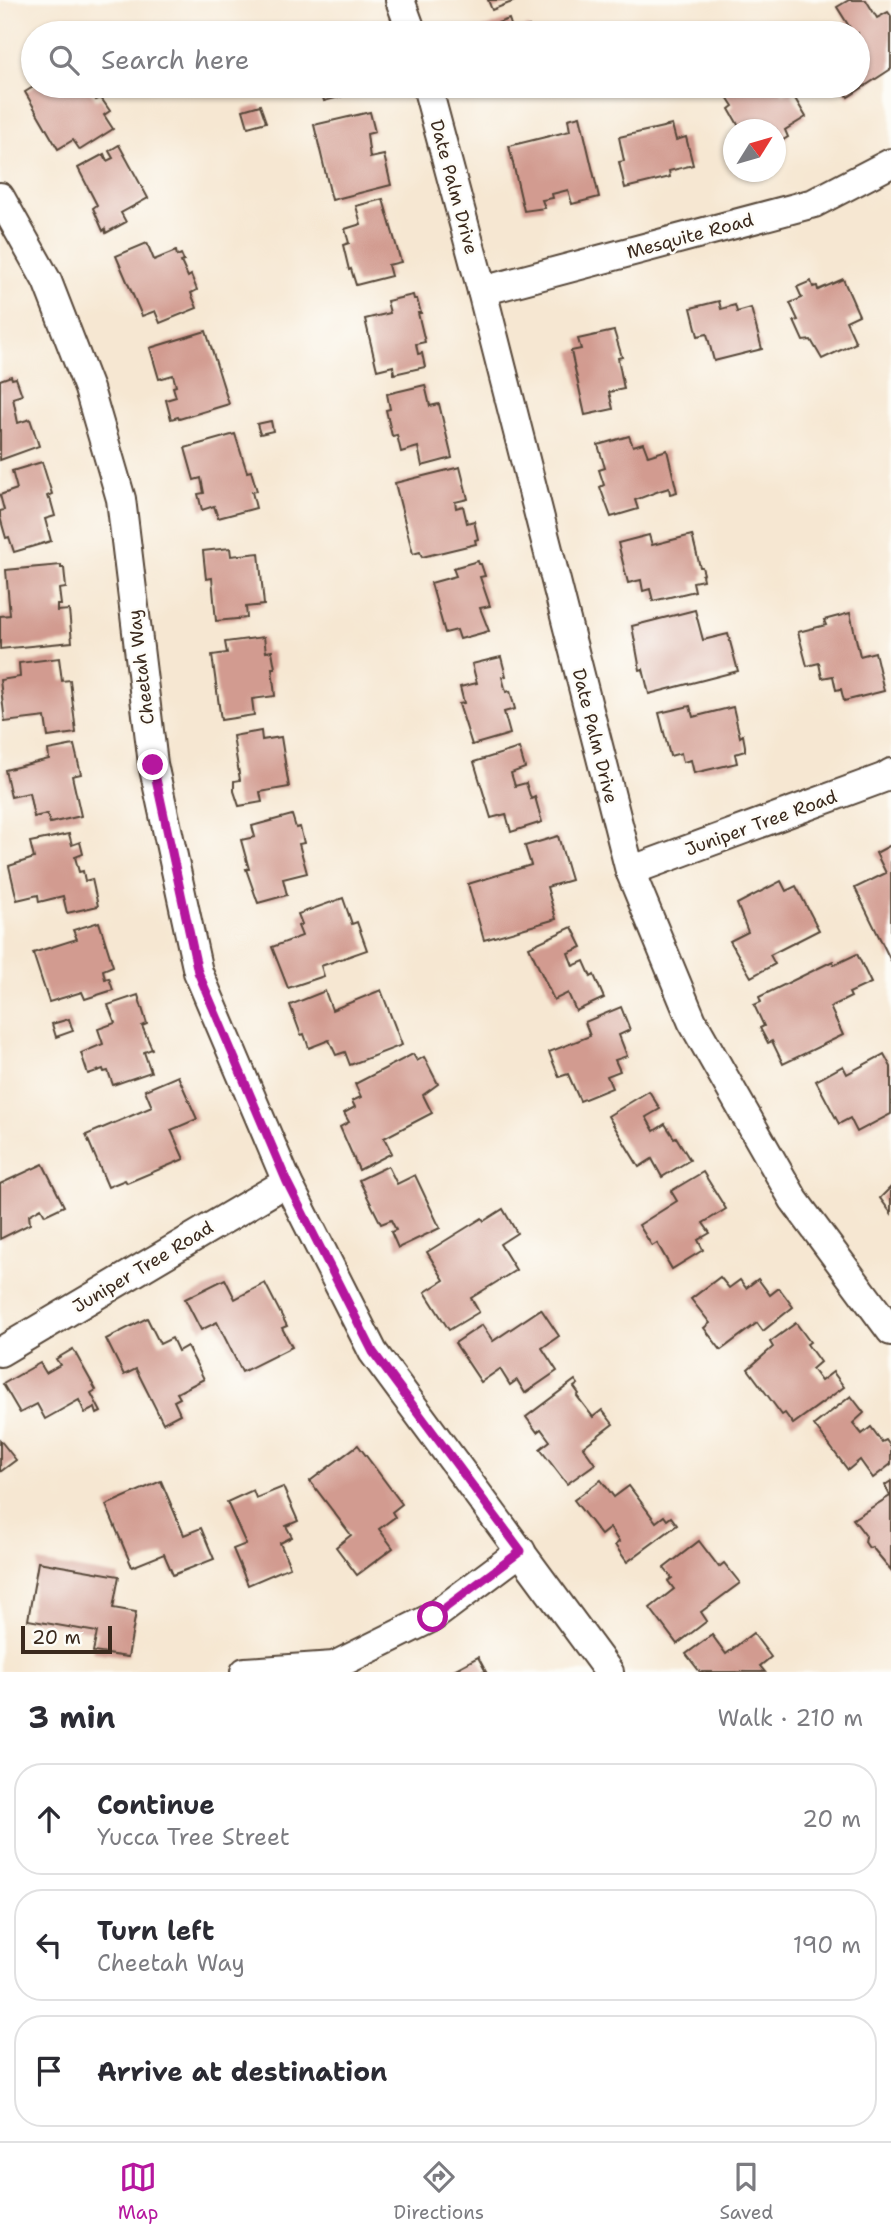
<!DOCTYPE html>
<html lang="en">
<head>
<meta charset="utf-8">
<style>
	:root { --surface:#fff; --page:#f7f7f7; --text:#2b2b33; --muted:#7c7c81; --line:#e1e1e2; --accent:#b5179e }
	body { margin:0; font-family:"Shantell Sans",sans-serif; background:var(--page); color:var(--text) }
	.compass { position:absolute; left:723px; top:119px; width:63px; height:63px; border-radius:50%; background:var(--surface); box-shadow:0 2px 5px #0004; rotate:53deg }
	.scale { position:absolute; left:21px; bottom:18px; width:91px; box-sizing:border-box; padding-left:7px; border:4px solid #3b2a1e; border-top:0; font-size:19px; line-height:24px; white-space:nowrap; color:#3b2a1e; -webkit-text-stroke:5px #fdfcf7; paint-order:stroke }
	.stop { position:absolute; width:21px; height:21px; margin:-16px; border:5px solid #b5179e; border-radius:50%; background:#fff }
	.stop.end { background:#b5179e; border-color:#fff; box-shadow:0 2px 7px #0008 }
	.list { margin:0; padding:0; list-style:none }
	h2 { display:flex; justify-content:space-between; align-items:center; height:91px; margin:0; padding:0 28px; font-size:30px }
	h2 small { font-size:23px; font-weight:400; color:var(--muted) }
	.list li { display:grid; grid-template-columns:46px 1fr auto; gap:21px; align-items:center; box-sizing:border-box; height:112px; margin:0 14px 14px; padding:0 14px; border:2px solid var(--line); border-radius:28px }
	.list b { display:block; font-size:26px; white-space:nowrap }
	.list p { margin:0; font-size:23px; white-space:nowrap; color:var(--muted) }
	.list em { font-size:23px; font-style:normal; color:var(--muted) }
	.icon { flex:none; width:38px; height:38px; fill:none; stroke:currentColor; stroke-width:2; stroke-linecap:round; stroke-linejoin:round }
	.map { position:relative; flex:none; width:891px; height:1672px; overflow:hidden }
	.search { position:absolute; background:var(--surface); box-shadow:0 2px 5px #0004; left:21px; right:21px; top:21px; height:77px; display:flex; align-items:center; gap:18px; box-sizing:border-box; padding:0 24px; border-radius:38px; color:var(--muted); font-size:26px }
	.sheet { height:469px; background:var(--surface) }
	nav { display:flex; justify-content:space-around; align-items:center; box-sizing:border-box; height:98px; border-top:2px solid var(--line); background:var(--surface); font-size:19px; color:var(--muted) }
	nav a { display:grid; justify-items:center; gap:4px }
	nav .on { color:var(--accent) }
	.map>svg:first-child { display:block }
</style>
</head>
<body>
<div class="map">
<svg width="891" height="1672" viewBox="0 0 891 1672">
	<rect width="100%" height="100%" fill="#fdfcf7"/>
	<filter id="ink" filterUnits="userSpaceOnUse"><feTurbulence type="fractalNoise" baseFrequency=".0143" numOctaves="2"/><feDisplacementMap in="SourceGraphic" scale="14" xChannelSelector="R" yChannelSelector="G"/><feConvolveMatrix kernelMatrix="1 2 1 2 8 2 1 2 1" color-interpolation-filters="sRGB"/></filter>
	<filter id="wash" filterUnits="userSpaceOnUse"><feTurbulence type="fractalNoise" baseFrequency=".00686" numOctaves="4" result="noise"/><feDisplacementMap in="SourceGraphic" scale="28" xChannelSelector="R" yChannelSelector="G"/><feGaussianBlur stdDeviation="1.57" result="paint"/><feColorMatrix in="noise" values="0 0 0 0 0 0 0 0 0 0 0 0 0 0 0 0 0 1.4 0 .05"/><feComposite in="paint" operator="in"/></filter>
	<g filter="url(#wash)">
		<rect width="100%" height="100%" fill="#f6e7d2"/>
		<g id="blocks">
			<g fill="#d29b90">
				<path d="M488 0H517L492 10Z"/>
				<path d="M849 0H866L877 18 888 12 891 16V69L848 97 841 86H858V33H848L852 31 837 7Z"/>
				<path d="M509 19 513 31 529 26 531 33H482L480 29Z"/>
				<path d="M342 22 345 24 348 33H318L317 30Z"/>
				<path d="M35 86H58L60 89 66 86H87L96 100 101 98 110 111 104 115 113 129 80 150 73 140 58 149 25 92Z"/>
				<path d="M306 86H352L354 93 324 101 321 91 309 95Z"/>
				<path d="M504 86H537V88L507 97Z"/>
				<path d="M734 86H778L783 94 790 90 806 117 785 130 788 137 776 144V130H741L729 109 733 106 724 92Z"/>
				<path d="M260 105 266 122 248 127 243 110Z"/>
				<path d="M370 112 375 132 367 134 370 158 384 155 391 185 332 200 314 125Z"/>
				<path d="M580 116 599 197 572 204 568 190 552 194 553 198 542 200 545 208 524 211 509 146 570 131 568 119Z"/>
				<path d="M672 125 676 140 686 137 693 165 669 171 670 177 625 188 619 162 624 161 619 137Z"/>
				<path d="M119 145 148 198 121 213 126 222 106 233 105 229 103 231 93 208 97 205 78 168 104 154 107 161 113 158 109 151Z"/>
				<path d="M383 199 401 262 388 265 391 276 356 285 351 269 349 270 343 245 349 243 345 229 361 224 356 206Z"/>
				<path d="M147 243 154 260 176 251 177 256 181 254 184 261 181 262 188 277 191 275 197 290 191 293 197 308 160 323 155 311 142 316 116 256Z"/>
				<path d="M843 279 859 315 846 321 856 343 822 359 811 340 803 341 794 321 798 320 790 303 802 298 797 287 811 281 813 287 817 286 818 290Z"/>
				<path d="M413 295 414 299H417L421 313H418L425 342 416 344 418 354 422 353 425 367 394 374 393 366 377 370 365 319 390 313 387 301Z"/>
				<path d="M719 301 721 309 735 305 737 312 751 308 762 349 714 361 707 334 698 336 691 308Z"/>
				<path d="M206 331 229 404 179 419 178 417 171 419 166 400 176 397 173 387 176 386 173 375 159 379 150 348Z"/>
				<path d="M614 331 622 357 618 358 624 389 609 392 613 409 585 415 571 351 581 349 578 339Z"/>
				<path d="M11 376 12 379 16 378 22 395 13 398 18 423 30 419 39 446 0 460V380Z"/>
				<path d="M425 385 430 406 439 404 452 458 422 466 418 447 401 452 397 435 392 436 386 410 390 409 387 394Z"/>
				<path d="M271 421 273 431 260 434 257 424Z"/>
				<path d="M235 434 247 472 251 471 257 491 252 492 256 508 218 518 214 506 202 510 198 494 204 493 201 478 194 480 185 448Z"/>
				<path d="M629 436 633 446 643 443 648 456 667 450 677 492 670 494 669 488 659 491 635 500 638 509 611 517 600 487 604 485 599 470 605 468 598 445Z"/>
				<path d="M42 462 52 494 47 496 48 499 50 498 55 516 45 519 51 541 14 552 9 537 6 538 0 517V511L4 510 0 495 17 489 12 471Z"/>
				<path d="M460 467 468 499 455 502 456 508 463 506 467 523 474 521 478 539 475 540 476 544 422 557 420 552 413 554 395 483Z"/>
				<path d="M649 535 652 545 692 535 700 567H702L704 574 702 575 703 580 693 582 695 591 653 601 650 589 643 591 641 580 628 583 618 543Z"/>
				<path d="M230 548 231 556 259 553 264 605 246 607 247 618 216 621 212 578 206 579 203 551Z"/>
				<path d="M478 561 479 564H481L485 576 480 577 490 606 480 608 489 631 460 639 457 630 445 633 431 583 456 576 453 568Z"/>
				<path d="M61 565V568H64L66 588 59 589 61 605H57V611L69 610 72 642 0 649V616L10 615 6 570Z"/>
				<path d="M695 610 703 640 728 634 738 671 649 694 643 669 640 670 632 626Z"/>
				<path d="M850 613 860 656 875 652 884 691 844 701 841 689 836 690 833 676 822 678 819 663 807 666 798 632 826 625 824 620Z"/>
				<path d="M264 637 266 652 272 651 275 668H272L275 696 252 699 254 715 221 720 212 655 227 653 225 642Z"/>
				<path d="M501 657 506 676 502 677 506 692 510 691 515 709 504 712 510 734 472 745 459 704 464 703 460 687 477 683 472 664Z"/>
				<path d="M59 658 62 681 70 680 76 733 48 737 45 717 5 722 0 680 20 677 19 663Z"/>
				<path d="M690 706 693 717 733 707 740 737 743 735 745 746V751L735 754 737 763 694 773 691 760 683 762 681 753 670 756 659 713Z"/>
				<path d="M261 731 262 740 281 737 289 787 260 792 262 802 239 806 234 791V781L240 780 233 736Z"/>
				<path d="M74 745 81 774 72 776 81 816 50 823 47 814 34 817 29 793 11 797 5 770 49 759 48 750Z"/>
				<path d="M519 748 525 768 511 773 515 786 526 783 531 799 535 797 542 822 511 832 506 814 491 818 474 762Z"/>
				<path d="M292 815 296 828 300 827 304 843 299 844 307 873 283 879 287 895 258 903 246 869H249L241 840 255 837 252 826Z"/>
				<path d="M69 834 72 845 80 842 83 854 75 857 79 872 83 871 85 881 92 879 98 906 67 913 63 896 39 902 38 895 17 900 9 866 34 858 30 842Z"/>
				<path d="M558 836 571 880 547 887 556 919 484 940 468 884 531 865 525 846Z"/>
				<path d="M891 845V961L855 888 886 873 876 853Z"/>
				<path d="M781 881 786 891 796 886 819 930 770 955 775 964 751 977 730 941 748 932 737 904Z"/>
				<path d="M343 898 352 924 357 922 367 950 321 966 324 976 288 988 272 947 302 936 298 926 302 924 298 914Z"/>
				<path d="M99 922 113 966 103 970 105 979 109 978 113 990 85 999 82 992 49 1002 33 953 77 939 73 930Z"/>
				<path d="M572 927 582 947 568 953 573 966 584 961 591 977 594 975 604 998 576 1011 568 993 554 1000 529 947Z"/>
				<path d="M857 954 871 983 849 993 851 997 830 1007 843 1035 783 1064 772 1041 768 1043 760 1028 764 1026 754 1005 761 1002 759 997 833 961 834 965Z"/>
				<path d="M381 990 402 1045 350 1065 345 1052 336 1055 329 1040 309 1048 304 1034 301 1035 290 1005 325 991 332 1010Z"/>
				<path d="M138 995 147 1024 142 1026 152 1049 144 1052 151 1072 113 1085 108 1071 104 1072 103 1069 88 1074 81 1053 103 1044 98 1029 115 1023 108 1005Z"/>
				<path d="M621 1007 630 1030 619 1035 627 1056 615 1060 620 1071 607 1076 612 1088 580 1101 568 1074 559 1077 549 1052 590 1036 585 1022Z"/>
				<path d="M69 1019 73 1031 56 1037 52 1024Z"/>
				<path d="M413 1054 417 1061 424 1057 438 1084 423 1095 432 1113 384 1138 392 1153 359 1170 340 1127 349 1122 344 1113 355 1107 352 1101 361 1097 355 1084Z"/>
				<path d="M884 1054 891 1067V1114L857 1132 850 1118 839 1124 816 1081 843 1066 847 1074Z"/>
				<path d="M178 1076 197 1119 171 1130 184 1159 127 1183 125 1180 108 1187 86 1135 152 1107 145 1090Z"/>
				<path d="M649 1091 660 1109 646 1117 654 1131 665 1124 674 1138 676 1137 690 1160 662 1177 652 1159 639 1167 608 1116Z"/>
				<path d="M43 1164 64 1206 45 1215 41 1208 29 1215 30 1224 0 1239V1184Z"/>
				<path d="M388 1166 397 1184 415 1175 440 1228 398 1248 391 1232 396 1230 391 1220 381 1224 359 1180Z"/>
				<path d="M703 1172 726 1209 703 1223 710 1233 698 1240 703 1250 672 1269 657 1243 652 1246 639 1225 677 1201 671 1191Z"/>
				<path d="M891 1187V1213L880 1198Z"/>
				<path d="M503 1209 517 1233 500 1244 516 1270 471 1298 479 1312 449 1330 425 1292 444 1280 427 1252 482 1218 484 1221Z"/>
				<path d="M720 1277 729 1288 740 1280 746 1288 758 1279 770 1295 779 1288 793 1307 763 1331 757 1323 721 1350 704 1328 710 1323 691 1299Z"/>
				<path d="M225 1279 235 1299 265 1283 287 1326 282 1328 292 1347 242 1372 217 1322 201 1330 185 1299Z"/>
				<path d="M541 1309 559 1336 542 1348 557 1371 525 1393 517 1380 510 1385 500 1369 481 1382 455 1343 482 1325 493 1341Z"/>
				<path d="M147 1318 160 1344 172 1338 178 1351 187 1346 204 1379 177 1393 180 1398 174 1401 180 1414 163 1423 136 1369 124 1375 106 1339Z"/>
				<path d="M796 1323 810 1342 807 1344 820 1362 812 1369 821 1381 833 1372 844 1387 793 1424 785 1413 782 1415 748 1369 773 1347 770 1342Z"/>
				<path d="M73 1349 96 1390 91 1393 101 1412 97 1414 95 1408 85 1413 79 1400 45 1419 37 1404 20 1413 3 1384 40 1363 46 1373 60 1365 56 1359Z"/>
				<path d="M575 1380 578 1384 574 1387 579 1394 577 1396 593 1417 602 1410 613 1424 583 1447 595 1464 567 1484 540 1449 550 1441 541 1429 537 1432 526 1417Z"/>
				<path d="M851 1396 864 1413 853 1423 862 1434 871 1427 882 1442 886 1440 891 1447V1464L873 1478 860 1460 848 1470 814 1425Z"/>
				<path d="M0 1440 16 1460 0 1472Z"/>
				<path d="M358 1445 402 1504 392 1512 395 1517 379 1529 393 1548 357 1575 336 1547 351 1535 310 1481Z"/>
				<path d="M601 1480 614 1497 629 1486 656 1522 664 1516 667 1520 671 1517 677 1525 627 1562 615 1545 619 1542 610 1528 601 1535 574 1500Z"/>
				<path d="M161 1481 184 1535 201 1528 214 1559 173 1575 164 1554 132 1567 106 1505Z"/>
				<path d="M891 1481V1570L872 1547 869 1548 865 1542 866 1536 853 1519 890 1496 885 1485Z"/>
				<path d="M283 1487 298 1521 286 1526 292 1537 280 1543 290 1567 248 1585 233 1549 246 1544 227 1502 253 1490 256 1498Z"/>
				<path d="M699 1541 719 1567 724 1563 740 1583 701 1612 707 1621 677 1644 650 1608 674 1589 668 1581 672 1578 664 1568Z"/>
				<path d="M38 1562 119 1576 113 1608 136 1612 128 1657 93 1652 97 1632 28 1620Z"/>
				<path d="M753 1633 771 1657 760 1666 765 1672H700L686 1654 712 1635 726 1654Z"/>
				<path d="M478 1657 486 1672H450Z"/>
			</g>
		</g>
	</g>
	<g filter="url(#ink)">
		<use href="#blocks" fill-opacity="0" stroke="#574639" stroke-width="2"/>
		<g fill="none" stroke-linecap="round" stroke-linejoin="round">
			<defs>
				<g id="street">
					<path d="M400 0 412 33"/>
					<path d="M427 86 482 291 630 871 692 1021 794 1200 891 1331"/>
					<path d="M0 197 47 281 89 389 121 499 153 764 198 972 287 1182 373 1352 609 1672"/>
					<path d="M482 291 814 203 891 163"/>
					<path d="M630 871 883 778 891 773"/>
					<path d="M0 1352 287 1182"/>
					<path d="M245 1672 334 1666 433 1617 521 1551"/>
				</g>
			</defs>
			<use href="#street" stroke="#574639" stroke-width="32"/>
			<use href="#street" stroke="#fff" stroke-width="28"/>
		</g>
	</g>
	<g fill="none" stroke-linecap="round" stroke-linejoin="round" filter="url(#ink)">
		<path stroke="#b5179e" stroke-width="9" d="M153 765 198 972 287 1182 373 1352 521 1551 433 1617"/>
	</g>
	<g text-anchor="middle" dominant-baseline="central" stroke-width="5" stroke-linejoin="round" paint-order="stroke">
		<g font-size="18" fill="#3b2a1e" stroke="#fdfcf7">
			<text transform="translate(454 187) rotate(75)">Date Palm Drive</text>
			<text transform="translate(690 236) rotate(-15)">Mesquite Road</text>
			<text transform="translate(141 667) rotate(-97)">Cheetah Way</text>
			<text transform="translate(595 736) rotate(76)">Date Palm Drive</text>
			<text transform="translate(761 823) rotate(-20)">Juniper Tree Road</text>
			<text transform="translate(143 1267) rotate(-31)">Juniper Tree Road</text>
		</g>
	</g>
</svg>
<svg class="compass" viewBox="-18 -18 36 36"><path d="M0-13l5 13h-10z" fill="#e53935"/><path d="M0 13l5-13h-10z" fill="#7c7c81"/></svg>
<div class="scale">20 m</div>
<div class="stop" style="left:433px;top:1617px"></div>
<div class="stop end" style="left:153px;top:765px"></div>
<div class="search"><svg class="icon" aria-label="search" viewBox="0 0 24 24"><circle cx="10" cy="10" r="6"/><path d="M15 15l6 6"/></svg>Search here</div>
</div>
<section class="sheet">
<h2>3 min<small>Walk · 210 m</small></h2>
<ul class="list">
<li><svg class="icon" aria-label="ahead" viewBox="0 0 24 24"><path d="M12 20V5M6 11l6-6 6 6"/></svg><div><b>Continue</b><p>Yucca Tree Street</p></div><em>20 m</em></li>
<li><svg class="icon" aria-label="left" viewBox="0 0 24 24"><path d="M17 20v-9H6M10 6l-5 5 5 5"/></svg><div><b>Turn left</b><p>Cheetah Way</p></div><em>190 m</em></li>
<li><svg class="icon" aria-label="arrive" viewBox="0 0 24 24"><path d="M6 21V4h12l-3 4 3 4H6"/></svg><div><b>Arrive at destination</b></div></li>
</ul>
</section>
<nav>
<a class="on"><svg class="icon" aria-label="map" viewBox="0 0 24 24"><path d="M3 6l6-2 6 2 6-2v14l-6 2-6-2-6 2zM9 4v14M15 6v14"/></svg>Map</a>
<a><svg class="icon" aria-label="directions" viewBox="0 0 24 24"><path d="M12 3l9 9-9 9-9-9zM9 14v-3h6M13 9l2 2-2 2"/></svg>Directions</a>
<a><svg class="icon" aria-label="saved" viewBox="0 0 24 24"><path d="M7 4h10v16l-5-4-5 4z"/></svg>Saved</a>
</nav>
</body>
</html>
